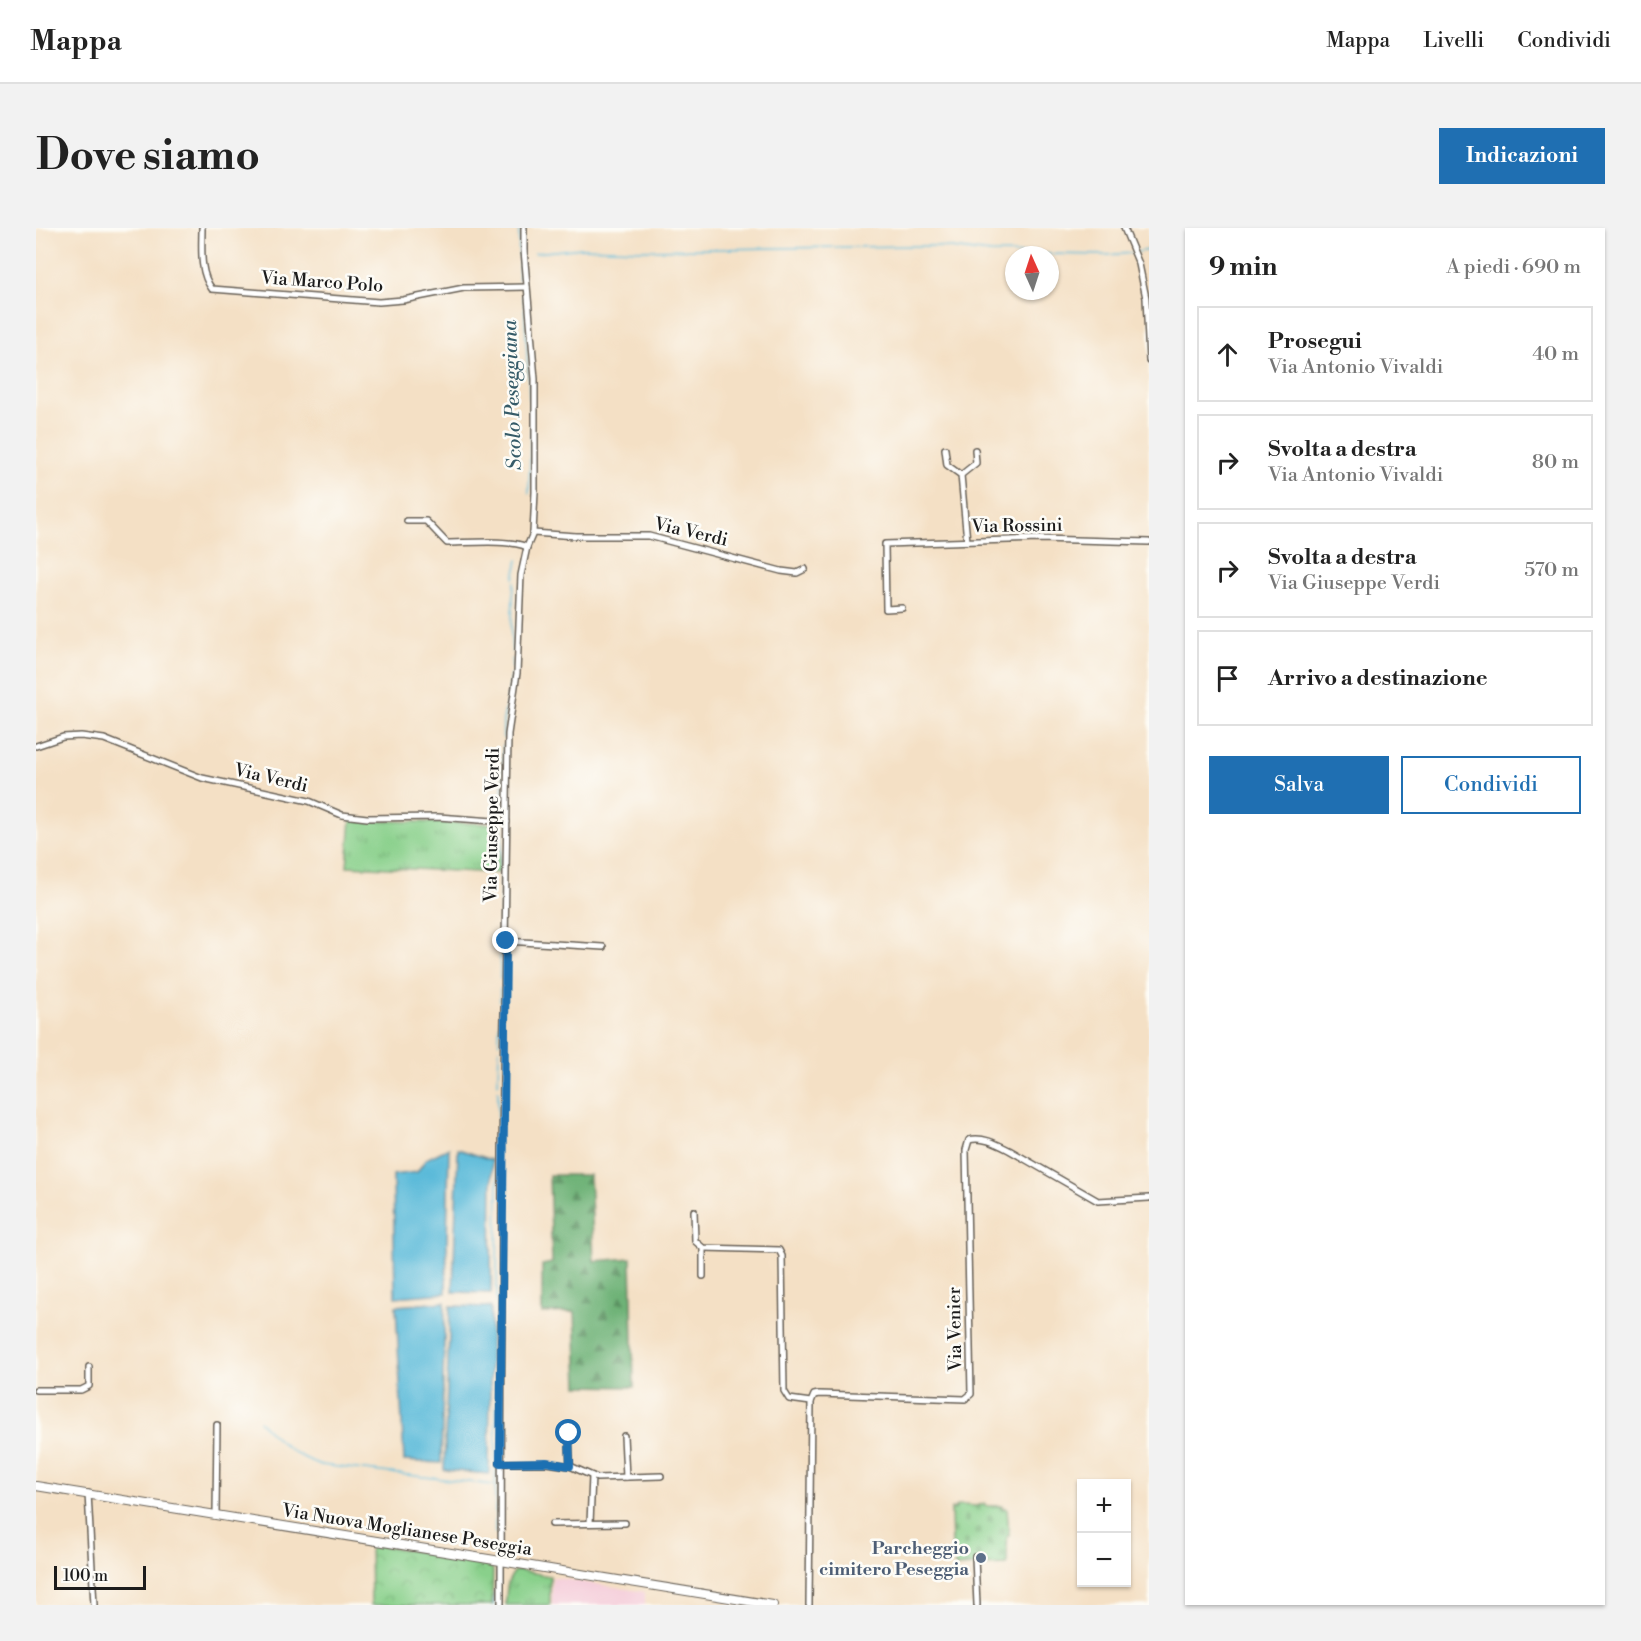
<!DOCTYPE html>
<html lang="it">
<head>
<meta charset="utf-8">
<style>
	:root { --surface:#fff; --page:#f2f2f2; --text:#222; --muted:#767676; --line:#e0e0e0; --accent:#1f6fb2 }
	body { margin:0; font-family:"Libre Bodoni",serif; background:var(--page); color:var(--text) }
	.controls { position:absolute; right:18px; bottom:18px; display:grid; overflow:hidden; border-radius:0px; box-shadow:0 2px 4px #0004 }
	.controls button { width:54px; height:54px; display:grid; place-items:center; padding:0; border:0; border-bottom:2px solid var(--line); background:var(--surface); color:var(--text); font:30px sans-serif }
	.compass { position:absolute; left:969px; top:18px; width:54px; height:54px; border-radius:50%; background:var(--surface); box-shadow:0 2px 4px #0004; rotate:357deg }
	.scale { position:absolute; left:18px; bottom:15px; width:92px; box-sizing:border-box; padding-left:6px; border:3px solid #1c1c1c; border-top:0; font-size:16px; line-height:21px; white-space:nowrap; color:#1c1c1c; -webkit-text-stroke:4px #fdfcf7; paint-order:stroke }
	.stop { position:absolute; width:18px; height:18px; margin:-14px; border:4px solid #1f6fb2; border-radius:50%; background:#fff }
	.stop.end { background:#1f6fb2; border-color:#fff; box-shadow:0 2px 6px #0008 }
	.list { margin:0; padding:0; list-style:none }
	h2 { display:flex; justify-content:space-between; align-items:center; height:78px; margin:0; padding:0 24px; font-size:26px }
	h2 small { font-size:20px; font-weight:400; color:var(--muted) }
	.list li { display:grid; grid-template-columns:39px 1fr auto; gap:18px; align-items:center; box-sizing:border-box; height:96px; margin:0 12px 12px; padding:0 12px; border:2px solid var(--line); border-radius:0px }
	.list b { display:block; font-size:22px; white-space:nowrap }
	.list p { margin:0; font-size:20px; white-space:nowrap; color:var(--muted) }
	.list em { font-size:20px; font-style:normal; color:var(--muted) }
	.actions { display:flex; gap:12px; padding:18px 24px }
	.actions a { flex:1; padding:14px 0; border:2px solid var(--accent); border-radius:0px; text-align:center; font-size:21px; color:var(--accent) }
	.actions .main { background:var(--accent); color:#fff }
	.icon { flex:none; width:33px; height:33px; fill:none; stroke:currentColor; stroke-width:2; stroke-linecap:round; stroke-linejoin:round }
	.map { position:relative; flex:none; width:1113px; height:1377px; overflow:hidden; border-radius:0px }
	header { display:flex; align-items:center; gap:36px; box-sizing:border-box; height:84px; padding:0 30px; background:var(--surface); border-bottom:2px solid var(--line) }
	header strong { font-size:28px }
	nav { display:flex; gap:33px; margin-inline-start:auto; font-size:21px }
	.intro { display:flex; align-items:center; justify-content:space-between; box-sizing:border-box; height:144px; padding:0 36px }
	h1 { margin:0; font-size:42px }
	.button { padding:15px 27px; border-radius:0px; background:var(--accent); color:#fff; font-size:21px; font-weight:700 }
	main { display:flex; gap:36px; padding:0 36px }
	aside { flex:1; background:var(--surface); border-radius:0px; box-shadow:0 2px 4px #0004 }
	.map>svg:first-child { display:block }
</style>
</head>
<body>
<header>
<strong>Mappa</strong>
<nav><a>Mappa</a><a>Livelli</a><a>Condividi</a></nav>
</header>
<div class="intro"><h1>Dove siamo</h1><a class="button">Indicazioni</a></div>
<main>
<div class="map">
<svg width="1113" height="1377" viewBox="0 0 1113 1377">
	<defs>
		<pattern id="grass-tufts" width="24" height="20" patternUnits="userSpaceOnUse" patternTransform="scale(1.5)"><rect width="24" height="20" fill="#89d08b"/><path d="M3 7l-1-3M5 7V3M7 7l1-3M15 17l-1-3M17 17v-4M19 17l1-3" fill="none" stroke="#76b277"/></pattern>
		<pattern id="forest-firs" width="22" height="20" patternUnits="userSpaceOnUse" patternTransform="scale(1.5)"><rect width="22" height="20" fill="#6eb277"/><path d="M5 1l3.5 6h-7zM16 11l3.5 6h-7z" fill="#5a9061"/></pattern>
		<pattern id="cemetery-stones" width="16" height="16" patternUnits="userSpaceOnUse" patternTransform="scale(1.5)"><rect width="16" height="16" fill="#89d08b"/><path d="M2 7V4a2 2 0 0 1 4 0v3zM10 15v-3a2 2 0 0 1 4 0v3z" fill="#76b277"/></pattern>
		<pattern id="park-crowns" width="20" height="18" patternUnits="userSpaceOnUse" patternTransform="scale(1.5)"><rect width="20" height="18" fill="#89d08b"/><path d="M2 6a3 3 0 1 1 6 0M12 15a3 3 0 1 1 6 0" fill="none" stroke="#76b277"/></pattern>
	</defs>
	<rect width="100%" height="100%" fill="#fdfcf7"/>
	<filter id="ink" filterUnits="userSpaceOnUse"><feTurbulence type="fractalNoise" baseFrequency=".0167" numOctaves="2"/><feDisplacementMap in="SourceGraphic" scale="12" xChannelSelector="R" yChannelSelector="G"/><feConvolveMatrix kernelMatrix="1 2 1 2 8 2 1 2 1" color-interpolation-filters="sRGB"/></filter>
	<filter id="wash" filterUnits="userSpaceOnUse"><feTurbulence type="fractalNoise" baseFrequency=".008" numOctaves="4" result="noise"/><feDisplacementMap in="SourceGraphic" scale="24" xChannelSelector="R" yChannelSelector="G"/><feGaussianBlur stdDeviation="1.35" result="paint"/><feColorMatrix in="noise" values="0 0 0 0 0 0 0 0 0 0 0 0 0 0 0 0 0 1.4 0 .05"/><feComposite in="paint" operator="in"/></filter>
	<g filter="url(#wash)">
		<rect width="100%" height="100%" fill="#f4e0c5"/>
		<path fill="#f5cfdb" d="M516 1349 609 1364V1377H516Z"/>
		<g fill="url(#grass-tufts)" stroke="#527654" stroke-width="1.5">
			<path d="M315 592 464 596 463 645 311 638Z"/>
			<path d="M483 1342 514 1348V1377H470C470 1364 470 1353 479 1343Z"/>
		</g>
		<path fill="url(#forest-firs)" stroke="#45674a" stroke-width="1.5" d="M513 947H554L558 1033 595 1030 598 1159 542 1158 539 1084 506 1085V1037L516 1035Z"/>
		<path fill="url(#cemetery-stones)" stroke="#527654" stroke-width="1.5" d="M949 1276 950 1278H966V1280H971L973 1307 971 1308V1337L919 1339V1325L916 1324 915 1281H919V1279L925 1277 942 1278 943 1277Z"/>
		<path fill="url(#park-crowns)" stroke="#527654" stroke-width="1.5" d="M334 1316 450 1334 457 1342 456 1377H335Z"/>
		<g fill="#5abad9" stroke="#3b6b7a" stroke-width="1.5">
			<path d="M413 920 410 1065 359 1069 357 947 381 944 390 931Z"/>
			<path d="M422 921 456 932 455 1065 417 1064Z"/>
			<path d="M409 1074 405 1235 368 1233 360 1078Z"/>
			<path d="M414 1078 455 1079 453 1246 408 1242Z"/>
		</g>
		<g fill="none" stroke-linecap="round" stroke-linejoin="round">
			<g stroke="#5abad9" stroke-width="1.5">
				<path d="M483 0V52"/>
				<path d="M1101 24 1113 22"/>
				<path d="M499 25 546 20 607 22 877 18H899L955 25 1070 27 1097 25"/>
				<path d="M486 68 488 73 495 195 493 265"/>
				<path d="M478 350 482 332"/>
				<path d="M476 424 475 403 478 354"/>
				<path d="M476 440V431"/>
				<path d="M467 510V493L476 446"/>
				<path d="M466 590 467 517"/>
				<path d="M464 751 466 596"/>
				<path d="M464 773V761"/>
				<path d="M463 815 464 779"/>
				<path d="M462 856 463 820"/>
				<path d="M462 907V862"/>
				<path d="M223 1193C243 1214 257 1227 285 1237L458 1257"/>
				<path d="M459 1305 462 922"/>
				<path d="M458 1377 459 1364"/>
			</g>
		</g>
	</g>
	<g filter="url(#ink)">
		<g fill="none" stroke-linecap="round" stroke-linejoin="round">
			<defs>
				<g id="street">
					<path d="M166 0C166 20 163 44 176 61L343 74 367 72 428 60 491 59"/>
					<path d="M1088 0 1103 36 1110 70 1113 133"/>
					<path d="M909 221 911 237 925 247 931 313"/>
					<path d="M925 247 940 235 939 222"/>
					<path d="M371 293H390L411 315C430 315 474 311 491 319"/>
					<path d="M497 305 540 308H613L745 343 761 345 769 341"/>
					<path d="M866 380 850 381 849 316 1003 311 1113 314"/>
					<path d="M0 518 27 509 45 508 68 511 166 550 273 573 306 587 331 590 402 589 471 594"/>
					<path d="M470 713 567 719"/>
					<path d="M658 983 659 1013 667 1020 743 1022 746 1028 748 1163 753 1171 775 1174"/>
					<path d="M667 1048V1020"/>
					<path d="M0 1162H45L53 1158V1139"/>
					<path d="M533 1205 534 1238"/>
					<path d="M588 1208 590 1249"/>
					<path d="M464 1235H510L534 1238 561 1250 625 1248"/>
					<path d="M52 1265 58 1377"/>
					<path d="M180 1286 181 1197"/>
					<path d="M554 1295 556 1248"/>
					<path d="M516 1296 589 1295"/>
					<path d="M939 1329 941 1377"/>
					<path d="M465 1377 466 925 472 506 481 445 485 347 491 319 497 305 499 264V151L488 22V0"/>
					<path d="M773 1377 775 1174 778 1167 783 1166 929 1171 935 1166 930 922 933 912C946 908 961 916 973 922L1062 973 1113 970"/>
				</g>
				<path id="secondary" d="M0 1258 737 1377"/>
			</defs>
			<use href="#street" stroke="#686157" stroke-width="8"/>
			<use href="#secondary" stroke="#686157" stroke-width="10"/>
			<use href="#street" stroke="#fff" stroke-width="5"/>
			<use href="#secondary" stroke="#fff" stroke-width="8"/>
		</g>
	</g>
	<g fill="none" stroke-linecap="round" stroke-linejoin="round" filter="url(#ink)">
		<path stroke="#1f6fb2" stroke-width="8" d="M470 713 464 1235 510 1234 534 1238 533 1205"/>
	</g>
	<circle fill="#5c6f8a" stroke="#fdfcf7" stroke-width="2" cx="945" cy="1330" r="6"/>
	<g text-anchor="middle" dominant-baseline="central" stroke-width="5" stroke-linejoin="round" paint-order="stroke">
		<g font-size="18" fill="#1c1c1c" stroke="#fdfcf7">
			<text transform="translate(286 54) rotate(4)">Via Marco Polo</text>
			<text transform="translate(981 298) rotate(-1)">Via Rossini</text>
			<text transform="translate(655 304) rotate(13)">Via Verdi</text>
			<text transform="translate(235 550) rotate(13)">Via Verdi</text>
			<text transform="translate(456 597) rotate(-89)">Via Giuseppe Verdi</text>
			<text transform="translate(919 1101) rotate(-91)">Via Venier</text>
			<text transform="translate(371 1302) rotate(9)">Via Nuova Moglianese Peseggia</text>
		</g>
		<g font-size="18" font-weight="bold" fill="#4e5e75" stroke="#fdfcf7" text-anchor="end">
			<text x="933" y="1320">Parcheggio<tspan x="933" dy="21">cimitero Peseggia</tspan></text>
		</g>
		<g font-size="20" font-style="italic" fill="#355b68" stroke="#fdfcf7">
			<text transform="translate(477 167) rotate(-92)">Scolo Peseggiana</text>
		</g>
	</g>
</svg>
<div class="controls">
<button>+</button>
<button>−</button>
</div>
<svg class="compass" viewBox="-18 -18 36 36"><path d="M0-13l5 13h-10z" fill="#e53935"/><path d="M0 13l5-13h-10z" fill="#767676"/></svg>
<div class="scale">100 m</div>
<div class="stop" style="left:533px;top:1205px"></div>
<div class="stop end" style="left:470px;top:713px"></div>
</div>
<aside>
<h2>9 min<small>A piedi · 690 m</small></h2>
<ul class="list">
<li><svg class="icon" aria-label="ahead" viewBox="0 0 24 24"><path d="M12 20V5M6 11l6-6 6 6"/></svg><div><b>Prosegui</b><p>Via Antonio Vivaldi</p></div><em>40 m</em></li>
<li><svg class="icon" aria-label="right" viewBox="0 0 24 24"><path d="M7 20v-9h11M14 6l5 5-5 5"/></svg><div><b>Svolta a destra</b><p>Via Antonio Vivaldi</p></div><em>80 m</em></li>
<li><svg class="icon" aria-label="right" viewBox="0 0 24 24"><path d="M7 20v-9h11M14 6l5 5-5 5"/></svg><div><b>Svolta a destra</b><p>Via Giuseppe Verdi</p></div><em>570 m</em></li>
<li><svg class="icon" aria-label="arrive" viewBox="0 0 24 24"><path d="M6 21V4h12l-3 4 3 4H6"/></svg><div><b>Arrivo a destinazione</b></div></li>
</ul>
<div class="actions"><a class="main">Salva</a><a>Condividi</a></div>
</aside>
</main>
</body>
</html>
